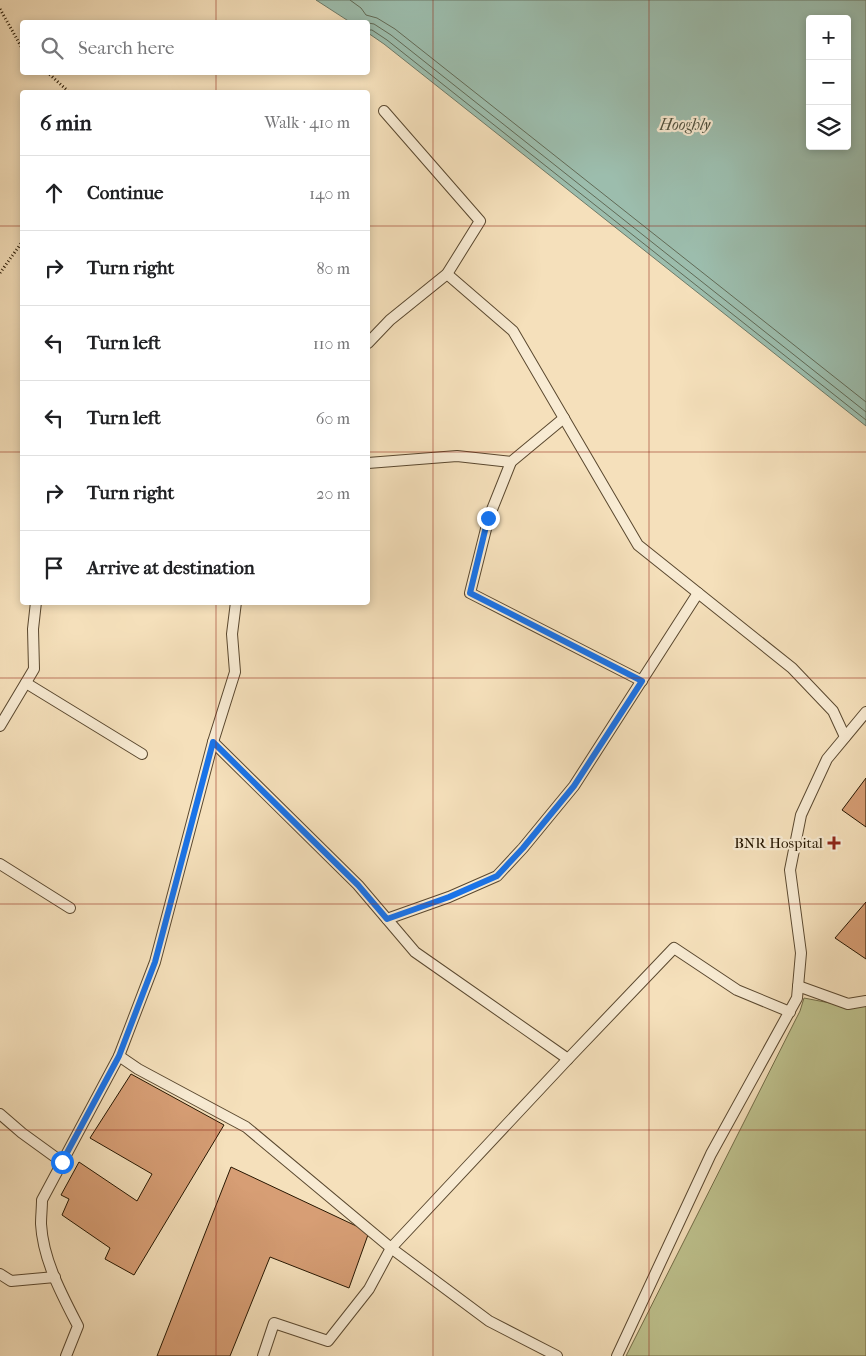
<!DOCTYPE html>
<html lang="en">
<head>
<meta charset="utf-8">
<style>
	:root { --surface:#fff; --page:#f2f2f2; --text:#202124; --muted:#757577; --line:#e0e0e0 }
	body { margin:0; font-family:"IM FELL French Canon",serif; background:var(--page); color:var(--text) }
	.controls { position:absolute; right:15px; top:15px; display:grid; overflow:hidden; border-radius:5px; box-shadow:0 2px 8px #0003 }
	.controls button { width:45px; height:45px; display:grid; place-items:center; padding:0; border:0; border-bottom:1px solid var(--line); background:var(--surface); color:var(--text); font:25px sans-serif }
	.stop { position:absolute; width:15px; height:15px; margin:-11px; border:4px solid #1a73e8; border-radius:50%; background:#fff }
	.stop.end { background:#1a73e8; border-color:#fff; box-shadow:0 1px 5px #0008 }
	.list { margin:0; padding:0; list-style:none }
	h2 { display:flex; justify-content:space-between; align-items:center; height:65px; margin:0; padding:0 20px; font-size:21px }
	h2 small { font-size:16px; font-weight:400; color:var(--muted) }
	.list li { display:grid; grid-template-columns:32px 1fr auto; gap:15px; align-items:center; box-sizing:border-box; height:75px; padding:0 20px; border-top:1px solid var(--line) }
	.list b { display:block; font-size:19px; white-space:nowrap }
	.list em { font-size:16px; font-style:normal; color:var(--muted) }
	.icon { flex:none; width:28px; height:28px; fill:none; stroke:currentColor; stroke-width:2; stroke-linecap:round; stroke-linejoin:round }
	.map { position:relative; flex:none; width:866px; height:1356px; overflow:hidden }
	.search { position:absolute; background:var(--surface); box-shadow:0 2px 8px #0003; left:20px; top:20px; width:350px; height:55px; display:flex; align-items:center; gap:12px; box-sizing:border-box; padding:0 18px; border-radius:5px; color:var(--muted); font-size:19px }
	.panel { position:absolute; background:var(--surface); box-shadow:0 2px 8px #0003; left:20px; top:90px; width:350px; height:515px; border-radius:5px }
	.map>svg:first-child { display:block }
</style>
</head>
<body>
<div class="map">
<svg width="866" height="1356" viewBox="0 0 866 1356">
	<rect width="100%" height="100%" fill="#f5e0bb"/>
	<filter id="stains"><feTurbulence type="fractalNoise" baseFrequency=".004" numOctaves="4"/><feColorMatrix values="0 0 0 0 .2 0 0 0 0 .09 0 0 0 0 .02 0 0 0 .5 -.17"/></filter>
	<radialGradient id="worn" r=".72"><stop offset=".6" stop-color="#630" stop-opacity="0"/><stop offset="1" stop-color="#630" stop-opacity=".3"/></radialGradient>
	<path fill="#bec28e" stroke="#726c47" d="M804 998 851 1007 866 1005V1356H626L800 1011Z"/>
	<path fill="#9cbdad" stroke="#6d7a68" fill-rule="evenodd" d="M316 0H866V426L384 44 368 33V22H350ZM810 19H847V146H810Z"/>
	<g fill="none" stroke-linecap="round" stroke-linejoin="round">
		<g stroke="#616a56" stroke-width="1">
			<path d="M350 0 361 8 366 15 377 18 395 29 866 402"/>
			<path d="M368 23 374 24 391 35 866 412"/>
			<path d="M368 30H372L387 40 866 420"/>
		</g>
	</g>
	<g fill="#d79e75" stroke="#261600">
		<path d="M866 778V827L842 810Z"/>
		<path d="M866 902V959L835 938Z"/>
		<path d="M131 1074 224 1125 134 1275 105 1259 110 1248 62 1215 69 1199 61 1195 79 1162 137 1201 152 1174 90 1138Z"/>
		<path d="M231 1167 369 1232 349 1288 270 1257 230 1356H157Z"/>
	</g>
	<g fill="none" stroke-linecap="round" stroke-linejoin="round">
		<defs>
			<g id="lane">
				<path d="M447 274 513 331 638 545 792 668 833 711 845 737"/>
				<path d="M368 343 390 320 447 274 480 221 384 111"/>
				<path d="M564 418 511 462 489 517 470 593 642 681"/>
				<path d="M368 463 457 456 511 462"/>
				<path d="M26 683 142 754"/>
				<path d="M0 726 34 669 33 629 36 602"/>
				<path d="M213 742 358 885 415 952 568 1059"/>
				<path d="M0 864 70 908"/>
				<path d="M387 919 449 897 497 876 523 848 574 786 698 593"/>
				<path d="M798 986 848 1004 866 1001"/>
				<path d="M119 1056 138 1069 246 1127 391 1248 568 1059 674 948 737 990 790 1012"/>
				<path d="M0 1114 22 1133 62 1162"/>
				<path d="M0 1274 11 1281 55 1277"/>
				<path d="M66 1356 78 1326C62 1295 43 1260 41 1224 41 1216 42 1208 42 1200L119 1056 155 962 213 742 235 672 232 634 236 602"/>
				<path d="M263 1356 274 1323 328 1341 369 1289 391 1248 489 1321 557 1356"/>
				<path d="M617 1356 711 1154 797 998 801 953 790 870 801 815 827 759 866 712"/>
			</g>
		</defs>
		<use href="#lane" stroke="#5a482f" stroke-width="12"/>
		<g stroke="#261600" stroke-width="3" stroke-dasharray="1 2.5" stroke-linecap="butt">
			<path d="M0 9 22 48"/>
			<path d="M47 72 69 92"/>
			<path d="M136 92H137"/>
			<path d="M368 97 370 96"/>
			<path d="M0 273 22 242"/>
		</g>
		<use href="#lane" stroke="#f8ebd3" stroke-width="10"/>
	</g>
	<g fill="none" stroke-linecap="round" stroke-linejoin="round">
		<path stroke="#1a73e8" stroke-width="6" d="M62 1162 119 1056 155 962 213 742 358 885 387 919 449 897 497 876 523 848 574 786 642 681 470 593 488 518"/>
	</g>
	<path fill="none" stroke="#8f2418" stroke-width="1" stroke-opacity="0.55" d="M216 0V22M433 0V1356M649 0V1356M216 72V92M0 226H22M368 226H866M0 452H22M368 452H866M216 602V1356M0 678H866M0 904H866M0 1130H866"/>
	<path fill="#8f2418" stroke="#f8ebd3" stroke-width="2" d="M831.5 835.5h5v5h5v5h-5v5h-5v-5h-5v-5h5z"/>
	<g text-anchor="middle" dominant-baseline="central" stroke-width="4.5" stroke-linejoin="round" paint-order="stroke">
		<g font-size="15" fill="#261600" stroke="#f8ebd3" text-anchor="end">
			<text x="823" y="843">BNR Hospital</text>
		</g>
		<g font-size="16" font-style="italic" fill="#4f503d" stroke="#f8ebd3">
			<text x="685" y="124">Hooghly</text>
		</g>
	</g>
	<rect width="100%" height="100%" filter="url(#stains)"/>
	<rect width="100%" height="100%" fill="url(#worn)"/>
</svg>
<div class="controls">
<button>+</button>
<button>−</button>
<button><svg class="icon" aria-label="layers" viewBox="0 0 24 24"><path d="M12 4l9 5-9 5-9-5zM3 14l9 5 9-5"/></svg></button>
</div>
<div class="stop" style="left:62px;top:1162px"></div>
<div class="stop end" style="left:488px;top:518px"></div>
<div class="search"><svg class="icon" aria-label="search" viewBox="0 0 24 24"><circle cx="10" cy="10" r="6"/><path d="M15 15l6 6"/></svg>Search here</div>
<section class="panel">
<h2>6 min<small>Walk · 410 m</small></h2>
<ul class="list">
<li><svg class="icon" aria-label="ahead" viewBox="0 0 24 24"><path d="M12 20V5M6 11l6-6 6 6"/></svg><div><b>Continue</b></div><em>140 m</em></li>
<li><svg class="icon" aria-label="right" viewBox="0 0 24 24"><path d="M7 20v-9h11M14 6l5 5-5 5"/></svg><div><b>Turn right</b></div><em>80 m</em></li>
<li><svg class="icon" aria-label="left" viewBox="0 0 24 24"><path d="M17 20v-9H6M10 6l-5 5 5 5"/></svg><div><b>Turn left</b></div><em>110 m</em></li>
<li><svg class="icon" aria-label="left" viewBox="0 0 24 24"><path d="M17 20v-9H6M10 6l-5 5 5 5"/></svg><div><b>Turn left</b></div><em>60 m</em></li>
<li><svg class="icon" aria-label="right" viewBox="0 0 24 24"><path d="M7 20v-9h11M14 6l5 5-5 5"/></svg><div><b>Turn right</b></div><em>20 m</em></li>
<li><svg class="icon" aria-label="arrive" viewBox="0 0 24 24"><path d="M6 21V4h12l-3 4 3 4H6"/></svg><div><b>Arrive at destination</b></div></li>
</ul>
</section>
</div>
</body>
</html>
